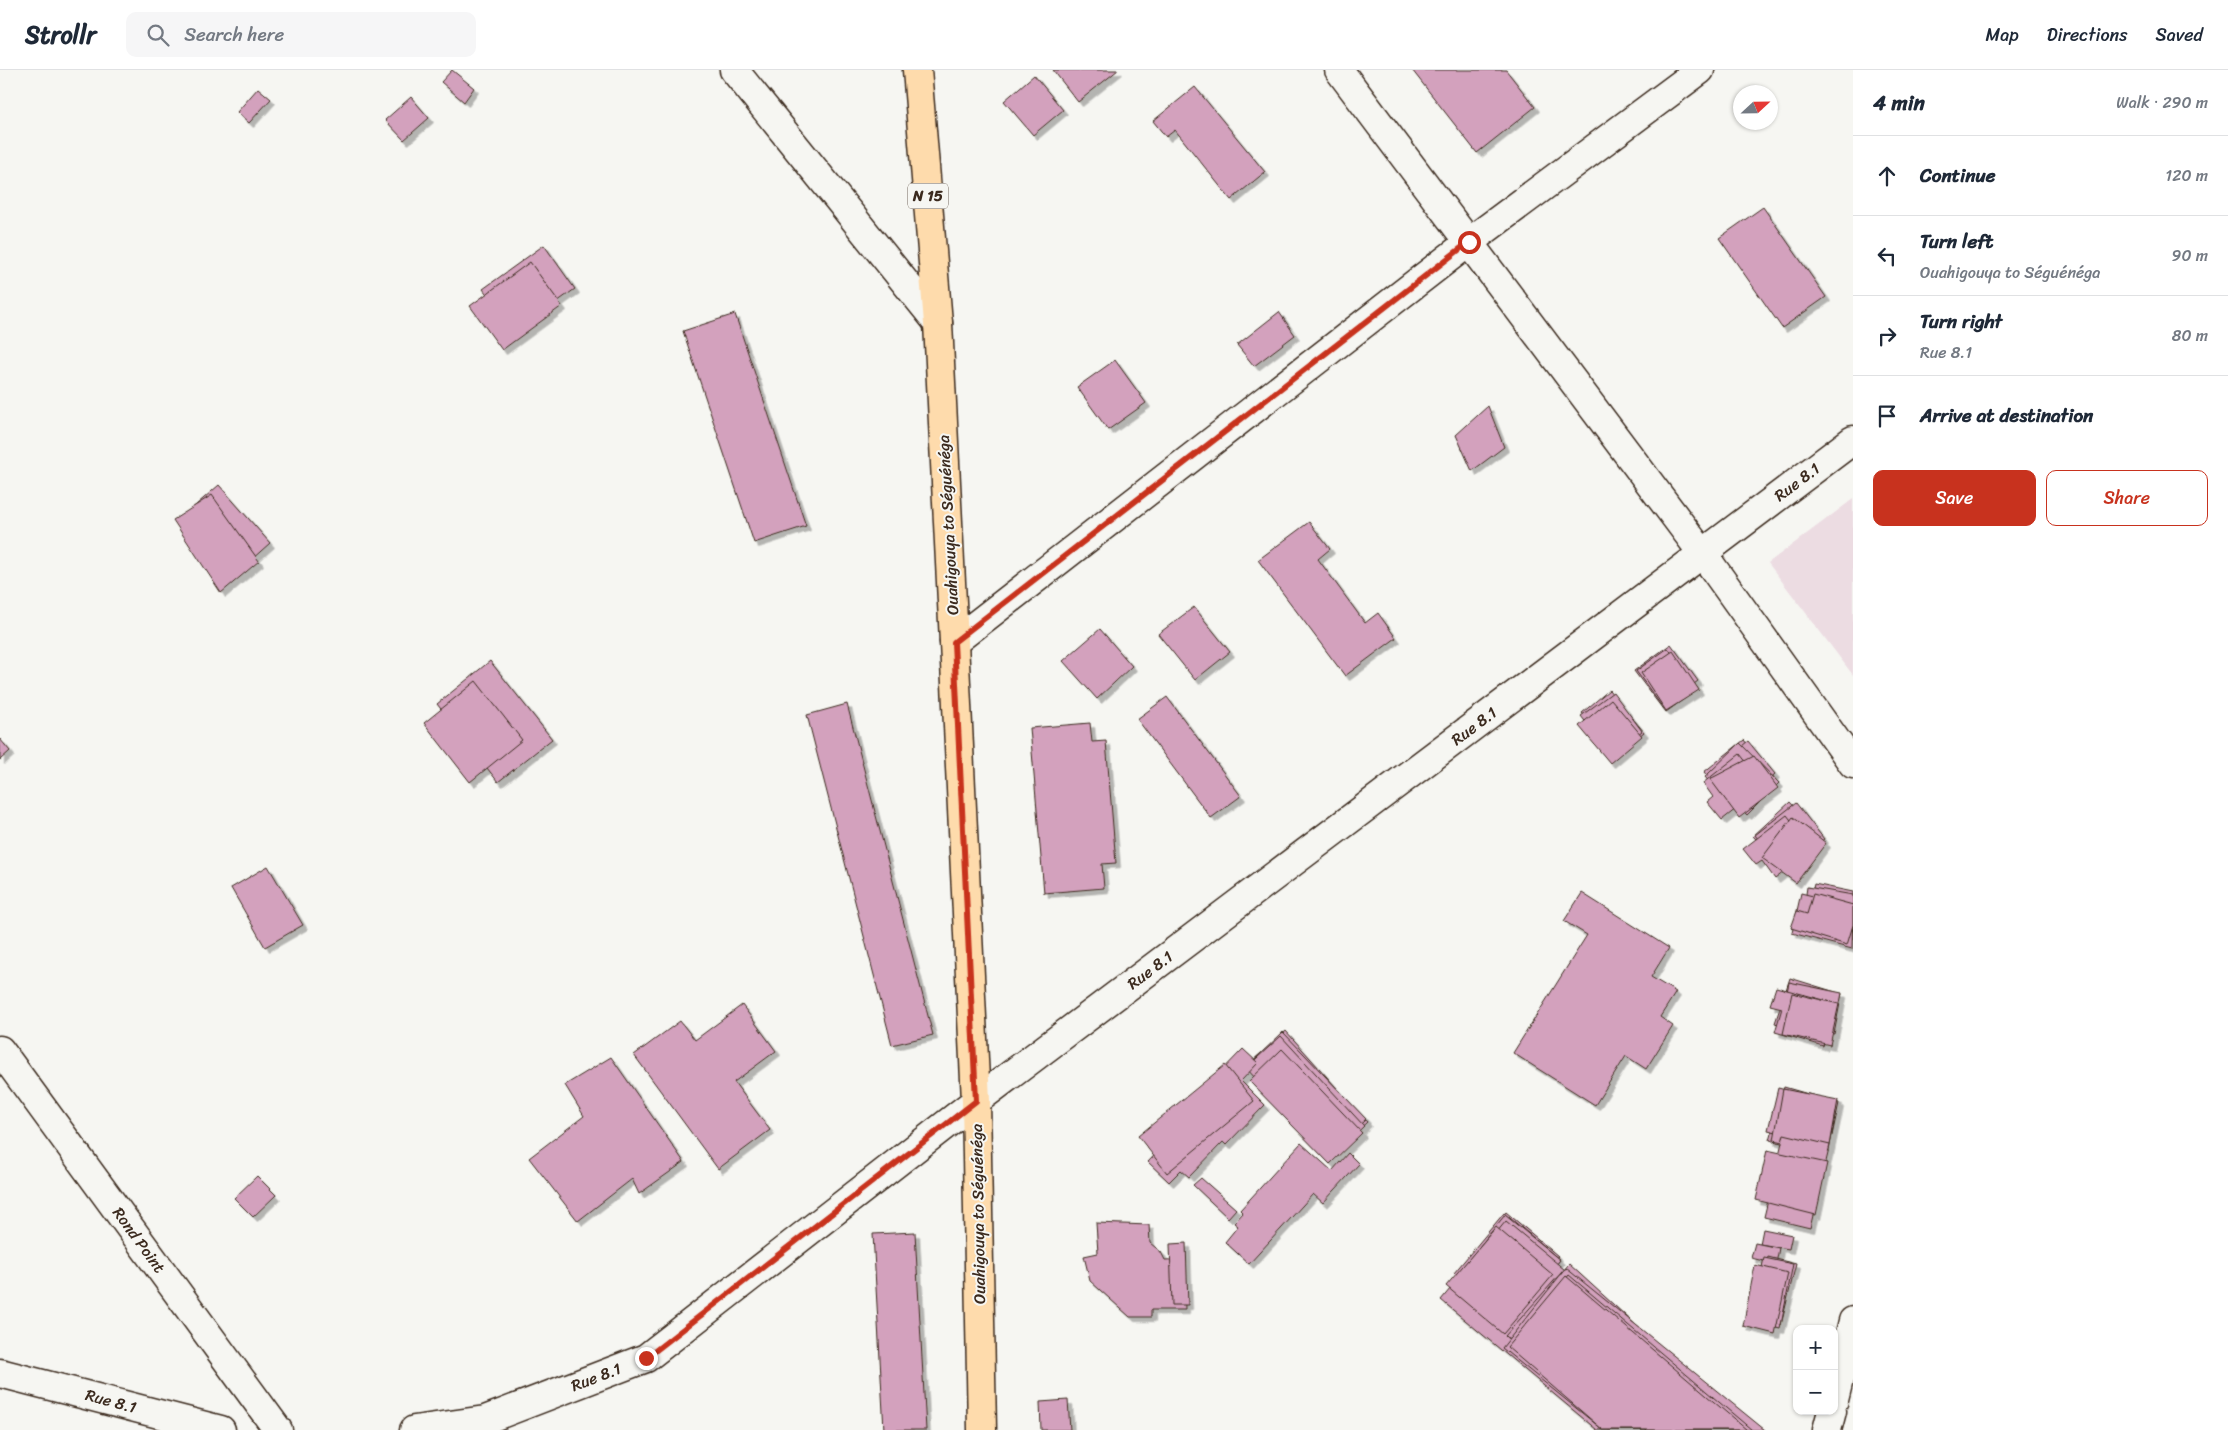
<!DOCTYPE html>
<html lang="en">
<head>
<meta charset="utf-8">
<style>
	:root { --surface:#fff; --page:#f6f6f7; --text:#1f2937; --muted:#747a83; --line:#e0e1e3; --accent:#c8321e }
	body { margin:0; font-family:Sriracha,sans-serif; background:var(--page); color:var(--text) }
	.controls { position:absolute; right:15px; bottom:15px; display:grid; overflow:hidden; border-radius:10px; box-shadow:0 1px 4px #0004 }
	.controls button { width:45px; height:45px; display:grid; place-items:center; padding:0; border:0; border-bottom:1px solid var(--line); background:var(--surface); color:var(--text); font:25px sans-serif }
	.compass { position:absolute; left:1733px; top:15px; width:45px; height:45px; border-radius:50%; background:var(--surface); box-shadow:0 1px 4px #0004; rotate:68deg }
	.stop { position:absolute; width:15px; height:15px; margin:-11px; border:4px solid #c8321e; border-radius:50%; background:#fff }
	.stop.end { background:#c8321e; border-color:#fff; box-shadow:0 1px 5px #0008 }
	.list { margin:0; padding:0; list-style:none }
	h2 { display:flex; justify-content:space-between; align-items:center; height:65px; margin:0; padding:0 20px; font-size:21px }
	h2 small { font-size:16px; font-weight:400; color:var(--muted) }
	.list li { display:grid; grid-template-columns:32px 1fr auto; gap:15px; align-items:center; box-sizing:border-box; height:80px; padding:0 20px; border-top:1px solid var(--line) }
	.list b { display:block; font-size:19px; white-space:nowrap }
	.list p { margin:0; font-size:16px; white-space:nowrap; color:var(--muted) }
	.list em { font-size:16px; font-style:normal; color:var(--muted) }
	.actions { display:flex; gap:10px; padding:15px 20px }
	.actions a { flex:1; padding:11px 0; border:1px solid var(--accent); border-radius:10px; text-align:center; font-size:18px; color:var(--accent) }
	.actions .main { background:var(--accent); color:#fff }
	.icon { flex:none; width:28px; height:28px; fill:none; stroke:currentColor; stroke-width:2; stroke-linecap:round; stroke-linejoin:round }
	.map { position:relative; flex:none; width:1853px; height:1360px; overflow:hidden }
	header { display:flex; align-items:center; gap:30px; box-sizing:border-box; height:70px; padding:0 25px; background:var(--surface); border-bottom:1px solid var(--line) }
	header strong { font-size:24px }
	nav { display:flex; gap:28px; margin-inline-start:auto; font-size:18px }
	.search { width:350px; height:45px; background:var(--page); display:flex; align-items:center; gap:12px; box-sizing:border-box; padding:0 18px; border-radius:10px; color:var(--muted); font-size:19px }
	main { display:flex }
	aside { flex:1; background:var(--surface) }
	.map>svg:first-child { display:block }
</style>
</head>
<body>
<header>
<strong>Strollr</strong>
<div class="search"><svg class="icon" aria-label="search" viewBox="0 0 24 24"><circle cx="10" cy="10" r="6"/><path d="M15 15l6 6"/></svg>Search here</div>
<nav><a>Map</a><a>Directions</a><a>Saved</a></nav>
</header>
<main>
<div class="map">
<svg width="1853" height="1360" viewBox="0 0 1853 1360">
	<defs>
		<filter id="shadow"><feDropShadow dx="4.5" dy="4.5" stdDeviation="0" flood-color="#0004"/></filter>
	</defs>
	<rect width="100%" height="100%" fill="#f6f6f2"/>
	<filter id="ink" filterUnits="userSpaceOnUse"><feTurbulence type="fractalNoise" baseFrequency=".02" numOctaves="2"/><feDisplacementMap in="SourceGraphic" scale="10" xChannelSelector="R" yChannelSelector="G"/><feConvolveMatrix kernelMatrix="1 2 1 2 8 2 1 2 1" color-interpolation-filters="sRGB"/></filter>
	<g filter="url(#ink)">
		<path fill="#ecdce2" d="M1853 429V605L1768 493Z"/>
		<g fill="#d3a1bd" stroke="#3b2a1e" filter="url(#shadow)">
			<path d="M452 0 474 18 464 32 441 12Z"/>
			<path d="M1053 0H1118L1078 32Z"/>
			<path d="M1412 0H1506L1535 37 1477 83Z"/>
			<path d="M1034 5 1063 40 1033 65 1004 31Z"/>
			<path d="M1195 17 1265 102 1231 130 1175 60 1166 67 1153 51Z"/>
			<path d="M258 18 271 29 249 53 237 42Z"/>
			<path d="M411 27 429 48 404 70 385 50Z"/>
			<path d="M1763 137 1826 227 1782 258 1719 168Z"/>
			<path d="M544 175 575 219 515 262 483 219Z"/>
			<path d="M530 192 562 236 502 280 470 236Z"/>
			<path d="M1279 242 1295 265 1254 296 1237 275Z"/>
			<path d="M735 244 806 456 754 473 683 261Z"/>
			<path d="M1115 290 1146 333 1108 360 1077 317Z"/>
			<path d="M1488 336 1504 377 1472 401 1456 365Z"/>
			<path d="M219 415 270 473 232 507 181 448Z"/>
			<path d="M212 425 259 491 221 523 173 450Z"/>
			<path d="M1309 452 1330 479 1318 489 1365 553 1378 543 1396 568 1345 606 1258 490Z"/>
			<path d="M1194 537 1230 582 1195 610 1158 564Z"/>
			<path d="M1100 559 1132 596 1097 629 1063 591Z"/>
			<path d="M1671 574 1698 611 1662 638 1634 601Z"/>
			<path d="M1668 578 1698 619 1666 642 1636 601Z"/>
			<path d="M1673 581 1699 620 1666 641 1641 603Z"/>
			<path d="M490 591 552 669 498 712 437 634Z"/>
			<path d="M476 611 522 670 470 712 424 653Z"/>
			<path d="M1609 620 1644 662 1617 685 1582 643Z"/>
			<path d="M1613 622 1642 661 1611 685 1581 646Z"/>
			<path d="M1167 627 1241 726 1211 748 1137 649Z"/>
			<path d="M1611 629 1642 666 1610 693 1579 656Z"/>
			<path d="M847 634 933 965 892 975 807 645Z"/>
			<path d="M1090 653 1092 672 1106 671 1116 793 1102 794 1104 818 1044 823 1030 658Z"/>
			<path d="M0 669 10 681 0 690Z"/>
			<path d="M1744 670 1776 710 1737 742 1704 702Z"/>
			<path d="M1748 671 1775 704 1733 740 1705 707Z"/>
			<path d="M1740 673 1779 713 1747 745 1708 704Z"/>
			<path d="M1740 684 1765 716 1722 750 1707 732 1713 727 1703 713Z"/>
			<path d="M1754 686 1778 718 1739 748 1710 709Z"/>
			<path d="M1790 732 1822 767 1786 801 1753 766Z"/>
			<path d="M1796 733 1824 769 1783 801 1755 765Z"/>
			<path d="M1787 745 1813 779 1775 809 1762 791 1756 795 1743 779Z"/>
			<path d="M1793 747 1826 773 1796 813 1762 788Z"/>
			<path d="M268 796 303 855 265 877 231 818Z"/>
			<path d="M1814 814 1853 822V869L1804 858Z"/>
			<path d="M1807 817 1853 825V861L1802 853Z"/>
			<path d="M1582 823 1669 878 1651 907 1676 922 1660 947 1673 956 1646 999 1626 986 1595 1035 1513 983 1587 865 1564 851Z"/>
			<path d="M1801 823 1853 836 1852 879 1792 863Z"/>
			<path d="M1813 824 1853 835V855L1847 875 1791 858 1797 841 1807 844Z"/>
			<path d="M1790 908 1842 924 1827 971 1775 953Z"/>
			<path d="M1789 912 1842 923 1834 964 1781 953Z"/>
			<path d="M1776 917 1835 933 1823 976 1775 962 1782 938 1770 935Z"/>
			<path d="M1792 923 1839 934 1830 975 1783 964Z"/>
			<path d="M742 935 776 981 734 1012 770 1060 718 1099 634 985 680 951 695 970Z"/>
			<path d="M1286 961 1367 1052 1334 1082 1252 991Z"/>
			<path d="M1283 962 1366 1049 1336 1078 1252 992Z"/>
			<path d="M1281 966 1364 1056 1329 1089 1246 998Z"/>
			<path d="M1243 979 1258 993 1241 1011 1265 1035 1226 1075 1223 1072 1189 1107 1181 1100 1169 1112 1148 1092 1188 1050 1181 1043Z"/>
			<path d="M1282 979 1362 1063 1330 1094 1249 1011Z"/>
			<path d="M611 987 684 1092 639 1124 632 1109 578 1151 529 1088 584 1046 565 1015Z"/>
			<path d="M1225 995 1254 1031 1167 1103 1138 1066Z"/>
			<path d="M1784 1017 1836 1032 1822 1084 1770 1070Z"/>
			<path d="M1778 1018 1839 1033 1830 1075 1768 1060Z"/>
			<path d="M1783 1019 1838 1030 1829 1081 1774 1070Z"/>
			<path d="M1784 1064 1830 1075 1810 1158 1764 1147Z"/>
			<path d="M1301 1073 1332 1101 1348 1083 1359 1094 1323 1133 1313 1124 1249 1194 1225 1172 1238 1156 1234 1153 1243 1143 1240 1140Z"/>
			<path d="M1767 1080 1827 1093 1816 1145 1756 1130Z"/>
			<path d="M257 1106 276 1125 253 1147 234 1128Z"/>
			<path d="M1201 1108 1236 1139 1228 1148 1193 1115Z"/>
			<path d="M1506 1142 1558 1186 1507 1246 1456 1202Z"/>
			<path d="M1504 1143 1560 1190 1509 1250 1454 1203Z"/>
			<path d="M1505 1145 1560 1190 1508 1253 1454 1208Z"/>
			<path d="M1506 1151 1758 1360H1597L1441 1230Z"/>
			<path d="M1096 1153 1149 1155 1150 1173 1161 1182 1165 1190 1184 1189 1185 1240H1151V1247H1130L1090 1211 1084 1186 1098 1183Z"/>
			<path d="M1496 1157 1553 1205 1503 1264 1446 1216Z"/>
			<path d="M1763 1159 1792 1165 1789 1179 1760 1174Z"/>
			<path d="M915 1162 926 1360H884L873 1164Z"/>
			<path d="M1186 1173 1188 1235H1172L1170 1174Z"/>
			<path d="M1755 1173 1779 1178 1776 1194 1751 1188Z"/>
			<path d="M1768 1187 1796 1194 1780 1259 1752 1252Z"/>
			<path d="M1764 1188 1793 1194 1781 1255 1751 1248Z"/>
			<path d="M1569 1194 1751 1360H1608L1505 1266Z"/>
			<path d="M1755 1195 1788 1203 1775 1264 1743 1256Z"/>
			<path d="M1566 1198 1765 1360H1603L1502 1278Z"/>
			<path d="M1569 1205 1752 1360H1618L1513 1272Z"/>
			<path d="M1566 1206 1747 1360H1603L1507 1277Z"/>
			<path d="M1068 1330 1070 1360H1041L1040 1332Z"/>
		</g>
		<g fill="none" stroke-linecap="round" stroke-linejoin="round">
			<defs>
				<g id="minor">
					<path d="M734 0 938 253"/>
					<path d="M1339 0 1703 484 1853 694"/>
					<path d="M954 572 1469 172 1700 0"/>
					<path d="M0 980 278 1360"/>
					<path d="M0 1303 221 1360"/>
					<path d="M1834 1330 1853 1251"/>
					<path d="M414 1360 485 1350 646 1288 976 1031 1853 370"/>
					<path d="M1827 1360 1832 1341"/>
				</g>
				<path id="primary" d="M917 0 938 253 954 572 976 1031 982 1360"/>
			</defs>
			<use href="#minor" stroke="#3b2a1e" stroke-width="31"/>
			<use href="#primary" stroke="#3b2a1e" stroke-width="31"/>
			<use href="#minor" stroke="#f6f6f2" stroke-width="28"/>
			<use href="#primary" stroke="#fedbac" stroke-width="28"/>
		</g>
	</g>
	<g fill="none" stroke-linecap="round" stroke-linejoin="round" filter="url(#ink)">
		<path stroke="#c8321e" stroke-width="6" d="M646 1288 976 1031 954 572 1469 172"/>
	</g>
	<g text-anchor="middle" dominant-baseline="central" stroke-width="4" stroke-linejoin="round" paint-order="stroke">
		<rect fill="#f6f6f2" stroke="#73675e" stroke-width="1" x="908" y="113.5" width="40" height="25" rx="4"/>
		<g font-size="15" font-weight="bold" fill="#3b2a1e">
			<text x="928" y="126">N 15</text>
		</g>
		<g font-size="16" fill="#3b2a1e" stroke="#f6f6f2">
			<text transform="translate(1797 412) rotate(-37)">Rue 8.1</text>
			<text transform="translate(948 455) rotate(-93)">Ouahigouya to Séguénéga</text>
			<text transform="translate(1474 656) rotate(-37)">Rue 8.1</text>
			<text transform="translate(1150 900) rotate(-37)">Rue 8.1</text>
			<text transform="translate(978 1144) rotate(-91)">Ouahigouya to Séguénéga</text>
			<text transform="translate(139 1170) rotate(54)">Rond Point</text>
			<text transform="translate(596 1307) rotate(-21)">Rue 8.1</text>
			<text transform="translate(111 1331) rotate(15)">Rue 8.1</text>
		</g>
	</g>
</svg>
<div class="controls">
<button>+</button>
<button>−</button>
</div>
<svg class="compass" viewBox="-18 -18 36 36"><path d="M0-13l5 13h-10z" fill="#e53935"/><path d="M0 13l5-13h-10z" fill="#747a83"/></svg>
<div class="stop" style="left:1469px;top:172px"></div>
<div class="stop end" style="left:646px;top:1288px"></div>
</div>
<aside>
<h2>4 min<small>Walk · 290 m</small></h2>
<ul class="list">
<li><svg class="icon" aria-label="ahead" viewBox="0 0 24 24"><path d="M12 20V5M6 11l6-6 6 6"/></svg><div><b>Continue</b></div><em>120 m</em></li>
<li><svg class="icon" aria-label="left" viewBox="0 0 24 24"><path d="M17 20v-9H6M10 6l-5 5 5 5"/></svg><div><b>Turn left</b><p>Ouahigouya to Séguénéga</p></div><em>90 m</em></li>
<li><svg class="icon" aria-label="right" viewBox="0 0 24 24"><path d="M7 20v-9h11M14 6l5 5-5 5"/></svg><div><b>Turn right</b><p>Rue 8.1</p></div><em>80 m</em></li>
<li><svg class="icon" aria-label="arrive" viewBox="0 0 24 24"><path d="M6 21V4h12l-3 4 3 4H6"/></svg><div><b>Arrive at destination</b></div></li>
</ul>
<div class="actions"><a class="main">Save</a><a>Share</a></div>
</aside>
</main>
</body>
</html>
